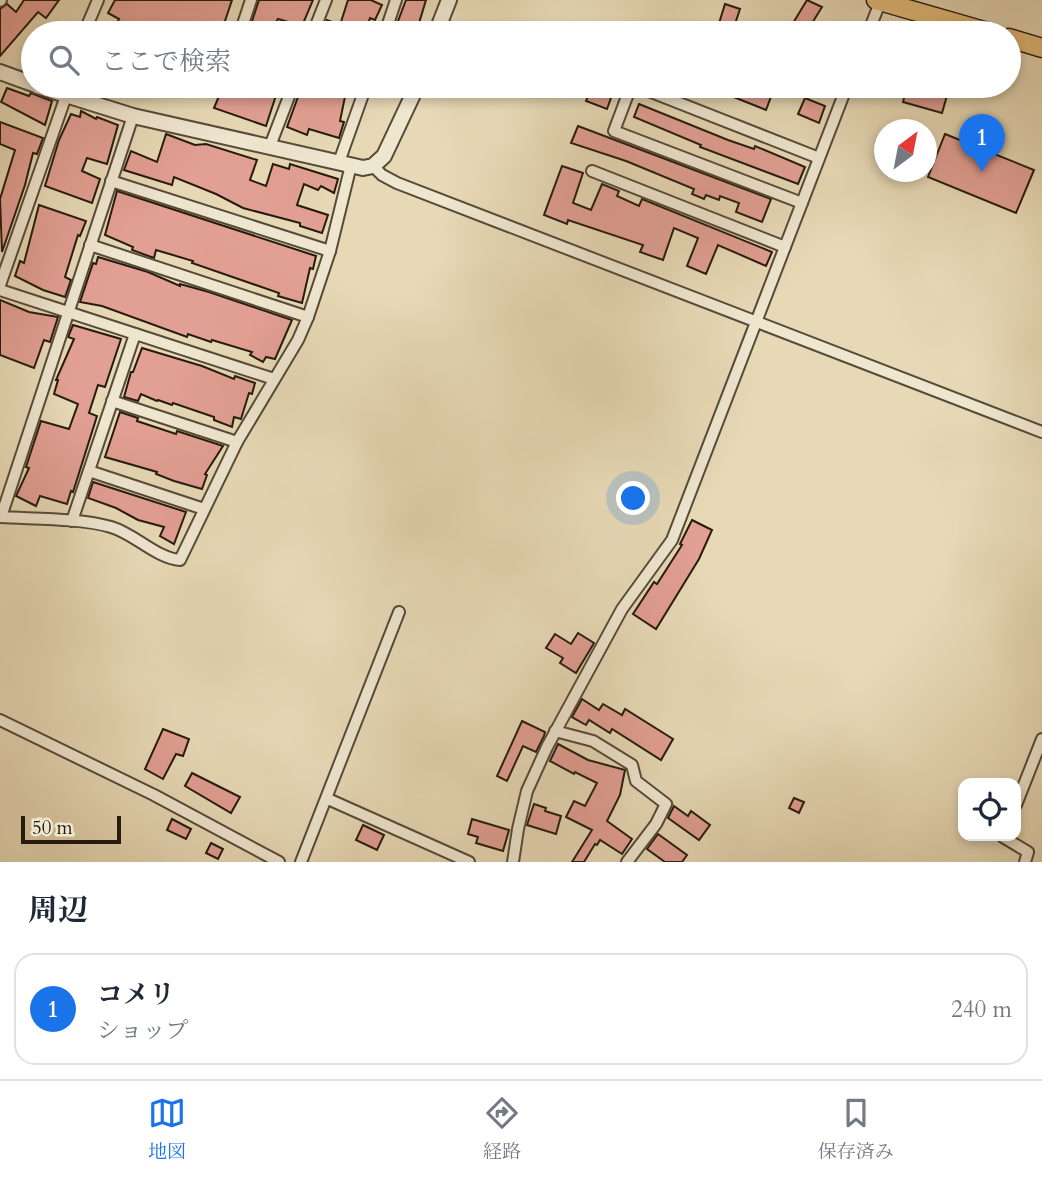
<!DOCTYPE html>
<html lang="ja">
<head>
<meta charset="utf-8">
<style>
	:root { --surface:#fff; --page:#f6f6f7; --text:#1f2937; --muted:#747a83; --line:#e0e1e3; --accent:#1a73e8 }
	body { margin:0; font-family:Cardo,"Noto Serif JP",serif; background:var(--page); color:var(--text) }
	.controls { position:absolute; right:21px; bottom:21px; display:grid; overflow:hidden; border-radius:14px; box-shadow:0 4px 10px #0003 }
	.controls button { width:63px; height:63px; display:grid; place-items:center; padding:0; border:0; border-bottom:2px solid var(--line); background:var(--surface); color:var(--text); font:35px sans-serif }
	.compass { position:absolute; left:874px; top:119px; width:63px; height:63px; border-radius:50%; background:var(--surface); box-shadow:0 4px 10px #0003; rotate:32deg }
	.scale { position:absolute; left:21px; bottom:18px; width:100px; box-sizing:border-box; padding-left:7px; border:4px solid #261b0e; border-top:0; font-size:19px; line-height:24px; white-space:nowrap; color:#261b0e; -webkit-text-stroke:5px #efe6d0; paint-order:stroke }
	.you { position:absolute; left:634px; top:499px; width:24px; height:24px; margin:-18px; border:5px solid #fff; border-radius:50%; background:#1a73e8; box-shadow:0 0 0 10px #1a73e833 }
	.badge { display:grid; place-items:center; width:46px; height:46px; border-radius:50%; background:var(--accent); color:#fff; font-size:23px; font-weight:700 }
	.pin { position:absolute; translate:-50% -58px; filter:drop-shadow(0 2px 4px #0008) }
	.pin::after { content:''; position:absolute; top:37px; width:24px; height:21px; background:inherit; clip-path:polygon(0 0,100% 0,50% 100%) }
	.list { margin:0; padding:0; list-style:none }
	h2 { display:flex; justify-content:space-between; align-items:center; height:91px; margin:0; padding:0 28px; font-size:30px }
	h2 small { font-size:23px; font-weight:400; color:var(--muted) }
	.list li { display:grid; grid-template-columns:46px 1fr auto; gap:21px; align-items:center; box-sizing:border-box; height:112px; margin:0 14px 14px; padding:0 14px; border:2px solid var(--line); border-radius:21px }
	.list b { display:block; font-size:26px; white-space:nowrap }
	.list p { margin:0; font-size:23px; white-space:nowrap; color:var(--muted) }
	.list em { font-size:23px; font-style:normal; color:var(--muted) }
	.icon { flex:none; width:38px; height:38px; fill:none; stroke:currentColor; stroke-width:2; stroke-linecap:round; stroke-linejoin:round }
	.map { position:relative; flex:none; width:1042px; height:862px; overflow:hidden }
	.search { position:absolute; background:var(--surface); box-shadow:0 4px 10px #0003; left:21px; right:21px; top:21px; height:77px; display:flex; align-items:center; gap:18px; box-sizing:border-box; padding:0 24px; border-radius:38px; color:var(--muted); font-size:26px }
	.sheet { height:217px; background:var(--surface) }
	nav { display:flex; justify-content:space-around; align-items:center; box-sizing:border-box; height:98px; border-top:2px solid var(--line); background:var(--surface); font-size:19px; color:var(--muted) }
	nav a { display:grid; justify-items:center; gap:4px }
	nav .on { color:var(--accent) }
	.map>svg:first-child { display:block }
</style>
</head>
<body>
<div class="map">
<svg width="1042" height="862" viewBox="0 0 1042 862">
	<rect width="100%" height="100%" fill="#e7d9b6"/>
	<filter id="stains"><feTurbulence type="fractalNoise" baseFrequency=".00286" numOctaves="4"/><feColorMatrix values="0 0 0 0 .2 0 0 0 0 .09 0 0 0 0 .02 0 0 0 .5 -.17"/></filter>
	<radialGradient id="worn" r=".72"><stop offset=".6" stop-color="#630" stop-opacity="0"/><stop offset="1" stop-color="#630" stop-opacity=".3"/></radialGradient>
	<g fill="#e29f93" stroke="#261b0e" stroke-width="2">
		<path d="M24 0H59L46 18 38 12 0 56V9L7 4 16 12Z"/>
		<path d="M115 0H232L221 33H112L119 19 108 13Z"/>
		<path d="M259 0H313L302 26 278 19 269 33H248Z"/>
		<path d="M348 0H371L382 5 375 20 370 18 365 33H322L327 20 340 25Z"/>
		<path d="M406 0H426L416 33H403L395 29Z"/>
		<path d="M807 0 822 7 806 33H787Z"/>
		<path d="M725 4 740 9 732 33H716Z"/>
		<path d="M237 86H279L266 126 214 108 222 89 234 94Z"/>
		<path d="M302 86H330L346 92 340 121 344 122 339 138 309 129 307 135 287 127Z"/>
		<path d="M706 86H751L772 94 766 110Z"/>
		<path d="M907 86H926L948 92 942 113 903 102Z"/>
		<path d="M592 87 612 95 607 109 586 101Z"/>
		<path d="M7 88 29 96 31 93 52 101 45 125 1 102Z"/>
		<path d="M805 98 825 106 819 123 798 114Z"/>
		<path d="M639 104 728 140 754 149 755 146 805 167 798 184 700 147 701 145 634 117Z"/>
		<path d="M81 111 96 119 97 117 118 125 107 164 87 158 82 171 100 179 92 203 45 186 59 140 71 114 80 117Z"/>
		<path d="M0 122 43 138 37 154 33 153 25 185 2 252 0 199 15 150 0 144Z"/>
		<path d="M578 126 771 199 762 222 736 212 739 203 720 196 719 200 706 195 704 199 692 194 694 189 626 161 571 143Z"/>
		<path d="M166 134 195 145 206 144 257 160 250 180 266 186 273 164 289 169 290 164 338 179 334 193 321 186 318 190 304 184 297 205 328 215 322 233 300 226V223L243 208 216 194 174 177 172 185 124 170 131 151 157 162Z"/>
		<path d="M945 134 1034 170 1016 213 928 177Z"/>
		<path d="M562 166 583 173 573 203 591 210 602 184 619 191 617 196 639 206 642 199 772 252 766 266 718 245 706 274 687 266 698 238 674 228 663 260 640 252 643 245 568 220 567 224 544 215Z"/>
		<path d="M117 191 316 256 313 269 310 268 302 303 278 296 279 293 192 263 193 261 156 250 154 258 132 250 133 247 105 235Z"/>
		<path d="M39 205 86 221 80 236 78 235 65 277 71 280 65 297 43 290 15 276 20 261 24 263Z"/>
		<path d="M98 257 148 272 180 286V284L209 292 292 320 275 359 266 357 263 362 250 355 252 352 212 340 211 342 188 334 187 337 102 306 80 302 93 263 96 264Z"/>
		<path d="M0 300 29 312 58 317 50 342 44 340 34 368 0 355Z"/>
		<path d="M73 325 121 339 105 387 98 385 89 413 97 416 73 492 71 491 67 504 40 496 36 506 16 496 29 468 26 467 41 421 69 429 78 404 54 394 58 380H56L74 339 68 337Z"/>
		<path d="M142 348 202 366 234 379 235 376 255 383 252 394 249 393 241 419 234 417 232 427 214 420V417L173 403 172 405 158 400 157 401 141 394 138 401 124 397 131 372H133Z"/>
		<path d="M120 412 138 418 137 421 176 434 177 431 223 446 205 474 207 475 202 489 174 481 156 474 157 472 105 457Z"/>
		<path d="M93 482 186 512 174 544 160 536 164 527 138 520 116 508 88 498Z"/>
		<path d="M692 520 712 530 699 559 656 629 633 614 654 582 657 584 682 545 680 544Z"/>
		<path d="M578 633 594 643 576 673 560 663 563 658 546 648 555 634 571 644Z"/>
		<path d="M582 699 599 710 603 704 622 715 625 709 673 739 661 760 612 729 610 733 589 720 586 725 572 717Z"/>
		<path d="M522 721 545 732 544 736 536 752 523 746 507 781 497 776Z"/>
		<path d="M163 729 189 739 183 756 176 754 163 779 145 769Z"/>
		<path d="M558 744 588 760 625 770 620 795 607 821 632 839 622 854 600 840 597 845 595 844 584 862H572L592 830 566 817 574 801 585 806 597 783 575 772 574 774 550 761Z"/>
		<path d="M192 773 240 797 231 813 185 786Z"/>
		<path d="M794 798 804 802 799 813 789 808Z"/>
		<path d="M534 804 546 808 545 811 561 816 556 834 527 825Z"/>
		<path d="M674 806 688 816 691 811 710 825 699 840 668 818Z"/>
		<path d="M172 819 191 829 186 839 167 830Z"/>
		<path d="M472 819 509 830 503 851 476 843 478 837 468 834Z"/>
		<path d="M363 825 384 835 377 850 356 840Z"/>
		<path d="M658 834 687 855 682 862H665L647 849Z"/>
		<path d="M211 843 223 849 218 859 206 853Z"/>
	</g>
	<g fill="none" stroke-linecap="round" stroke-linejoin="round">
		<defs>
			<g id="minor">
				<path d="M0 1 1 0"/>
				<path d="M84 33 98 0"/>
				<path d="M240 33 251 0"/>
				<path d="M313 33 326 0"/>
				<path d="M385 33 396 0"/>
				<path d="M868 33 881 0"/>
				<path d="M631 86 614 131 802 203"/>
				<path d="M636 86 819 158"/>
				<path d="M133 116 1 517C34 519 81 518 111 527 135 534 156 558 180 560L237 442 298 340 308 317 330 251 351 165"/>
				<path d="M270 146 293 86"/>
				<path d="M339 162 366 86"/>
				<path d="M373 166 382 175 397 183 1042 432"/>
				<path d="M592 171 785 247"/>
				<path d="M111 181 330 251"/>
				<path d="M90 245 308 317"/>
				<path d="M0 285 66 96"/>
				<path d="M0 290 274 379"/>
				<path d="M112 401 237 442"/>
				<path d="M89 471 204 509"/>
				<path d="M72 521 135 334"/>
				<path d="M0 720 154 795 279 862"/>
				<path d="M555 731 593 741 632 765 636 781 666 804 656 824 627 862"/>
				<path d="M328 799 469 862"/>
				<path d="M1016 805 1042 739"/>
				<path d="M1004 836 1003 837 1028 852 1025 862"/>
				<path d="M301 862 399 612"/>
				<path d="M513 862 518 829 527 791 547 747 622 609 672 540 847 86"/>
			</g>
			<g id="tertiary">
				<path d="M436 33 449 0"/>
				<path d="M0 72 33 84"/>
				<path d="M37 86 133 116 363 168 373 166 384 156 417 86"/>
			</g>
			<g id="primary">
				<path d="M876 0 991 33"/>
				<path d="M1009 38 1042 48"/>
			</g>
		</defs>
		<use href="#minor" stroke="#564a38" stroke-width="14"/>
		<use href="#tertiary" stroke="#564a38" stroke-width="18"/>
		<use href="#primary" stroke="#261b0e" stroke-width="21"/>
		<use href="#minor" stroke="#efe6d0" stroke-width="10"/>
		<use href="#tertiary" stroke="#efe6d0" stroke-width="14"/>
		<use href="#primary" stroke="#e4bc7b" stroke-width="18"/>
	</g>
	<rect width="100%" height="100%" filter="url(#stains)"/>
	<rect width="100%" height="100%" fill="url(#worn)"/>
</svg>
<div class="controls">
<button><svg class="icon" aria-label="locate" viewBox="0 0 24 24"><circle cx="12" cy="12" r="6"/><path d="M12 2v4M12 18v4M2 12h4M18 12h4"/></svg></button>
</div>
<svg class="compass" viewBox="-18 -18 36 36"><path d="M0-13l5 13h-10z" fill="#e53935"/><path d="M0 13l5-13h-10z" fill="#747a83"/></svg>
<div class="scale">50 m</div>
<div class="you"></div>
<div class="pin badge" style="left:982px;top:172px">1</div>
<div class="search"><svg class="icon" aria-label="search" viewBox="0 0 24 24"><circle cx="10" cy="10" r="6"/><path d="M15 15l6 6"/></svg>ここで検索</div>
</div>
<section class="sheet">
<h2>周辺<small></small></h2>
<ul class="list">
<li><span class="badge">1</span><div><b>コメリ</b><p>ショップ</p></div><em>240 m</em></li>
</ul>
</section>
<nav>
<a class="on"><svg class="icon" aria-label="map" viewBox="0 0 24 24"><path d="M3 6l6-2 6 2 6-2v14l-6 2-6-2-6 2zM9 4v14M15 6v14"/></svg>地図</a>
<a><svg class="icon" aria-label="directions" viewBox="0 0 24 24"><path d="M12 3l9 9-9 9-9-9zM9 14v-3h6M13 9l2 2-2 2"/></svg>経路</a>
<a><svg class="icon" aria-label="saved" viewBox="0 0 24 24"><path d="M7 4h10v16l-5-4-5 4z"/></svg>保存済み</a>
</nav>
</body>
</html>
